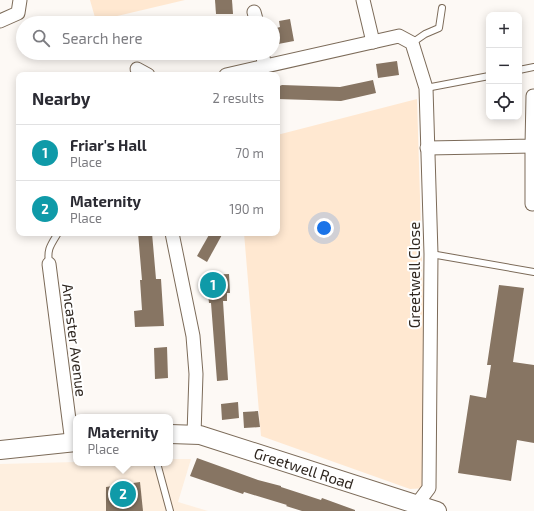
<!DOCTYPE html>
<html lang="en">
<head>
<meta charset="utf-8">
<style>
	:root { --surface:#fff; --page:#f7f7f7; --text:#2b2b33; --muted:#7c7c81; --line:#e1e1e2; --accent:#1a73e8 }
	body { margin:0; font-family:"Exo 2",sans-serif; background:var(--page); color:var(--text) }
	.controls { position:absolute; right:12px; top:12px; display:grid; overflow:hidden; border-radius:8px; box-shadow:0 2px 10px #0003 }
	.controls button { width:36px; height:36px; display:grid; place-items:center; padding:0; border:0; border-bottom:1px solid var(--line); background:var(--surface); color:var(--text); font:20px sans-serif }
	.you { position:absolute; left:324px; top:228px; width:14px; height:14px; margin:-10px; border:3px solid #fff; border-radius:50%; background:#1a73e8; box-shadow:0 0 0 6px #1a73e833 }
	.badge { display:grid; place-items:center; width:26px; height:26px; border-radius:50%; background:var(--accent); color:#fff; font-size:13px; font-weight:700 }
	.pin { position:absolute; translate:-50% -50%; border:2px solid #fff; box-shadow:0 1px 4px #0006 }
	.popup { position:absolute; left:73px; top:414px; width:100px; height:52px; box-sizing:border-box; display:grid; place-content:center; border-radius:8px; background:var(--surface); filter:drop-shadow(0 1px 3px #0005); font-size:13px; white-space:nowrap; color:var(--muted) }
	.popup b { font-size:15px; color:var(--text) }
	.popup::after { content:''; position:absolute; left:50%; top:100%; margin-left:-8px; border:8px solid transparent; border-top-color:var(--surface) }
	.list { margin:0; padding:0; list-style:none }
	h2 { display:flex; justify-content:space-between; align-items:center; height:52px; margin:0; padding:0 16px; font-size:17px }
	h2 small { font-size:13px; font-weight:400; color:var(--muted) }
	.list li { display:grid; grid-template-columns:26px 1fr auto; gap:12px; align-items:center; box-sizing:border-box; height:56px; padding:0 16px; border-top:1px solid var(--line) }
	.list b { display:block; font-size:15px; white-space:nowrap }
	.list p { margin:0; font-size:13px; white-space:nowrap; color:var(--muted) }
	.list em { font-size:13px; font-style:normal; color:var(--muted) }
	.icon { flex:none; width:22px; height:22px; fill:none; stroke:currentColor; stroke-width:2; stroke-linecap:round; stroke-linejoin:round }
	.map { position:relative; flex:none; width:534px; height:511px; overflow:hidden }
	.search { position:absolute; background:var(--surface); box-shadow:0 2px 10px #0003; left:16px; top:16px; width:264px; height:44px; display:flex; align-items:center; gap:10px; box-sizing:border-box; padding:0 14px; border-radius:22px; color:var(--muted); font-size:15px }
	.panel { position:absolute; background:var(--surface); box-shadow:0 2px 10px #0003; left:16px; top:72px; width:264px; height:164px; border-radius:8px }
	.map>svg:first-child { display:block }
</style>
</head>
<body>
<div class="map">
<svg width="534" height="511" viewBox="0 0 534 511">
	<rect width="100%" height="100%" fill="#fdf9f5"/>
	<path fill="#feefdf" d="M170 459H191L178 502 208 511H0V464L76 462V463H170Z"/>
	<g fill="#ffe8d1">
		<path d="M90 0H185L96 21Z"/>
		<path d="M417 99 429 488 410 489 261 436 244 233H277V135Z"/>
	</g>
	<g fill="#877563">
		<path d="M215 0H232L233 14H216Z"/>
		<path d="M290 19 294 41 273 45V29L280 27 279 21Z"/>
		<path d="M397 61 399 75 378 78 376 64Z"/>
		<path d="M373 80 376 93 341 101 277 99V87L282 85 340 87Z"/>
		<path d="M138 233H152L156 279H161L164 326 135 327 134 311 142 310 140 280H142Z"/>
		<path d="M210 233H223L207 262 197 256Z"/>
		<path d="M229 274 230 293H227V301H223L228 380 217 381 211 303H209L208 294H205L204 275Z"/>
		<path d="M499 285 524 288 513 362 534 365V443L517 440 511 481 458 473 470 395 486 398 491 365H487Z"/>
		<path d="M167 347 168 378 155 379 154 348Z"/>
		<path d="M238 402 239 418 222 420 221 404Z"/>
		<path d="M258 411 260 427 244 428 243 412Z"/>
		<path d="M197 458 258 480 281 486V487L321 500 322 498 355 510V511H302L286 506 287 505 244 492 243 494 190 476Z"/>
		<path d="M140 482 143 511H106V487Z"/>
	</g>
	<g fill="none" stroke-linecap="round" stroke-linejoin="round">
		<defs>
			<g id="lane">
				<path d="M412 43 425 34 439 28 442 8"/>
				<path d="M519 70 534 67"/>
				<path d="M426 88 489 76"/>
				<path d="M431 254 534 272"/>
				<path d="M49 264C47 249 50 246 58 233"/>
				<path d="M157 463 170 511"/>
			</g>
			<g id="street">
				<path d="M363 0 373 42"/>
				<path d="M254 12 257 23"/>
				<path d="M0 21 18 13 20 0"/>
				<path d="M262 53 265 66"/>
				<path d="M137 69 148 75"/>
				<path d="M226 75 399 36 412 43 426 88 431 254 429 488 417 504"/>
				<path d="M427 148 532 146 533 96"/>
				<path d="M532 204V146"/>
				<path d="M172 233 193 336 196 374 194 434"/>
				<path d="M49 264 72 443"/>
			</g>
			<g id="secondary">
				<path d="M170 434 200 435 437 511"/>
				<path d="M0 450 76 442"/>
			</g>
		</defs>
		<use href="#lane" stroke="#7c6b59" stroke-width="8"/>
		<use href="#street" stroke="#7c6b59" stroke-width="15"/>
		<use href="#secondary" stroke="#7c6b59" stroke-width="20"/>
		<use href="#lane" stroke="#fff" stroke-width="6"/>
		<use href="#street" stroke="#fff" stroke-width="13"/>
		<use href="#secondary" stroke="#fff" stroke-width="18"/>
	</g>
	<g text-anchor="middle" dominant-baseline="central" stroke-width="4" stroke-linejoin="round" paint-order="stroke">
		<g font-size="15" fill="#2f2720" stroke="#fff">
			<text transform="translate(414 275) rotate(-90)">Greetwell Close</text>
			<text transform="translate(75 340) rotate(83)">Ancaster Avenue</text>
			<text transform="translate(304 468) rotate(18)">Greetwell Road</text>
		</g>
	</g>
</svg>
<div class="controls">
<button>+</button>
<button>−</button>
<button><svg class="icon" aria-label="locate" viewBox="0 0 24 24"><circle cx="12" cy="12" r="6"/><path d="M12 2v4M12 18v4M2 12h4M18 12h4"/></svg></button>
</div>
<div class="you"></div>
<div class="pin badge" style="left:213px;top:285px;background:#0f9aa8">1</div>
<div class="pin badge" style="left:123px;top:494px;background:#0f9aa8">2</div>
<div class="popup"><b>Maternity</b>Place</div>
<div class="search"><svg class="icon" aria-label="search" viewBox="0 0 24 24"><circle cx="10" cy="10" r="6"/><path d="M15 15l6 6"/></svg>Search here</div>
<section class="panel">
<h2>Nearby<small>2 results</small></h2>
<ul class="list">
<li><span class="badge" style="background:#0f9aa8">1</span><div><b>Friar's Hall</b><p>Place</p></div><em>70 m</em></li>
<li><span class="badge" style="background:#0f9aa8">2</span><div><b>Maternity</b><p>Place</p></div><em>190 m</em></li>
</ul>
</section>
</div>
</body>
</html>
